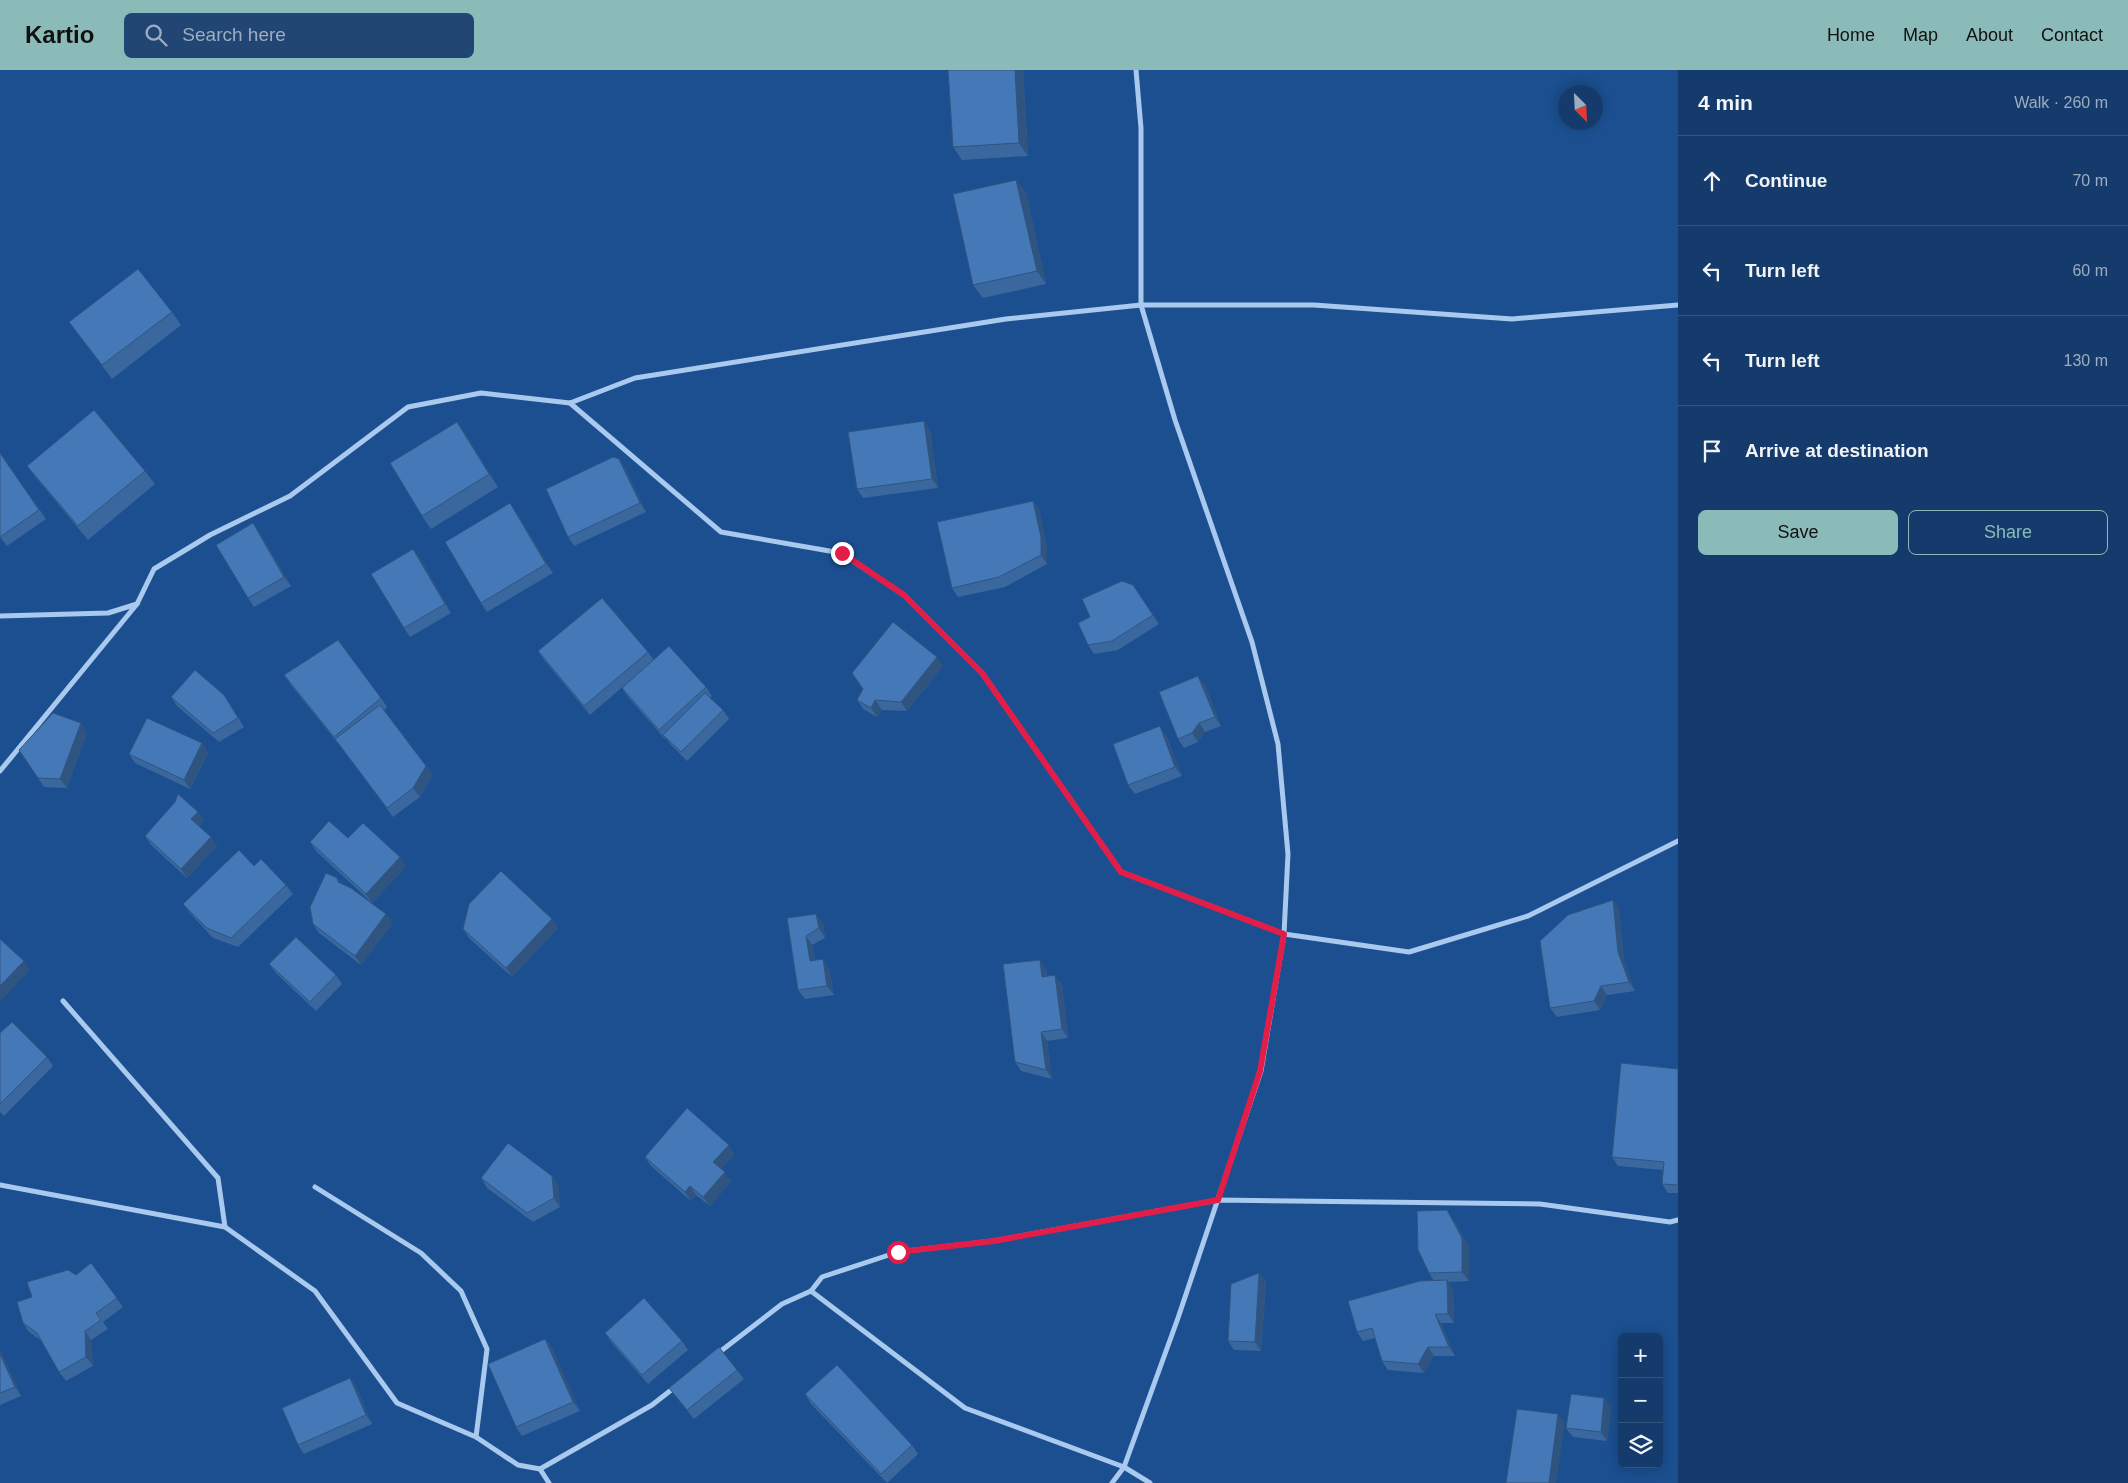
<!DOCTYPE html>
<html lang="en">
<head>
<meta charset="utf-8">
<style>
	:root { --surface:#143b6b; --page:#214673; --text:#f1f3f6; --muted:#9dadc1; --line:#33557e; --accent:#8bbbb9 }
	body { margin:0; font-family:Arial,sans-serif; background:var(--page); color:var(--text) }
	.controls { position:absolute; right:15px; bottom:15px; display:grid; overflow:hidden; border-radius:8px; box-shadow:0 2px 12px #0003 }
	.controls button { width:45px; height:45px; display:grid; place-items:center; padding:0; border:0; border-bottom:1px solid var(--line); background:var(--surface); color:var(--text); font:25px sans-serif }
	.compass { position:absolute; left:1558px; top:15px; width:45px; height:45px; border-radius:50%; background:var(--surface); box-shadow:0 2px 12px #0003; rotate:156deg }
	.stop { position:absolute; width:15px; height:15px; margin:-11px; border:4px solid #e11d48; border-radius:50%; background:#fff }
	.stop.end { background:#e11d48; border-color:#fff; box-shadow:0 1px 5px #0008 }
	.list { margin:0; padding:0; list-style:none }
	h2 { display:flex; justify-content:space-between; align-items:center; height:65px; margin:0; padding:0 20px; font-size:21px }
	h2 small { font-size:16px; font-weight:400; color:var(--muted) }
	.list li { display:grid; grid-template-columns:32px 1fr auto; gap:15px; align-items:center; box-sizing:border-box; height:90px; padding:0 20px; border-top:1px solid var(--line) }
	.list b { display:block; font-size:19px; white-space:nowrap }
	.list em { font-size:16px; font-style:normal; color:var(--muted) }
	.actions { display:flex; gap:10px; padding:15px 20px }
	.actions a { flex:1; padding:11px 0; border:1px solid var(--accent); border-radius:8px; text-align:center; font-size:18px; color:var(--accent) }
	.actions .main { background:var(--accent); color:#111 }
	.icon { flex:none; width:28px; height:28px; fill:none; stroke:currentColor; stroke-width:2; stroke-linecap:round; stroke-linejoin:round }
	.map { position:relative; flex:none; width:1678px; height:1413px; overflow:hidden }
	header { display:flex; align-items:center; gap:30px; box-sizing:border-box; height:70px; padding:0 25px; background:var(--accent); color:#111 }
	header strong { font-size:24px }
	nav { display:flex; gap:28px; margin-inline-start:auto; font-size:18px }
	.search { width:350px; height:45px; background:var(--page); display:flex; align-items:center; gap:12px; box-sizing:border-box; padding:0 18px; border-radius:8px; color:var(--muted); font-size:19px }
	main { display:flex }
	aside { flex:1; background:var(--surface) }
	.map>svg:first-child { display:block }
</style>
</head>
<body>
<header>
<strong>Kartio</strong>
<div class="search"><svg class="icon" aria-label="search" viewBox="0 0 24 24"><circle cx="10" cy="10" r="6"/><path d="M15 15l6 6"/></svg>Search here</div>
<nav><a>Home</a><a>Map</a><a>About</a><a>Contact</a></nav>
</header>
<main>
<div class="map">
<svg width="1678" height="1413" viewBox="0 0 1678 1413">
	<rect width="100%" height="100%" fill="#1b4f8f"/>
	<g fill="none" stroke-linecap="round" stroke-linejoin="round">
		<g stroke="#a9c9ee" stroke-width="5">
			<path d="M570 333 721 462 841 483 904 525 982 603 1121 802 1284 864 1409 882 1528 846 1678 771"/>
			<path d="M0 546 108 543 137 534 154 499 210 465 290 426 408 337 481 323 570 333 635 308 1006 249 1141 235H1314L1512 249 1678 235"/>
			<path d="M0 701 137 534"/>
			<path d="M63 931 218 1108 225 1157"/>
			<path d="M0 1115 225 1157 315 1221 397 1333 476 1367 518 1395 540 1399 652 1335 675 1317"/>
			<path d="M315 1117 421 1183 461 1221 487 1279 476 1367"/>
			<path d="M811 1221 965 1338 1124 1397 1150 1413"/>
			<path d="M717 1284 782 1234 811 1221 822 1207 898 1182 993 1171 1218 1130 1540 1134 1670 1152 1678 1150"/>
			<path d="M540 1399 549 1413"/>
			<path d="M1112 1413 1124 1397 1178 1248 1261 1001 1284 864 1288 784 1278 674 1252 572 1175 350 1141 235V58L1136 0"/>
		</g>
	</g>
	<g fill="#3a679d">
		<path d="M948 0H1023L1028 86 962 90 953 77Z"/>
		<path d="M1016 110 1026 123 1046 214 983 228 973 215Z"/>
		<path d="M172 242 181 255 112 309 69 252Z"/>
		<path d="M924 351 930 360 938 418 863 428 857 419Z"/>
		<path d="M466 365 498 417 431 459 422 446Z"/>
		<path d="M0 383 46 449 7 476 0 467Z"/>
		<path d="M27 396 145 401 155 414 88 470 37 409Z"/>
		<path d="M625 398 646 442 574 476 568 467Z"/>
		<path d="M1033 431 1039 440 1047 476V494L1005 517 958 527 952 518Z"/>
		<path d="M516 442 553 503 487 542 481 533Z"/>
		<path d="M253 453 259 462 291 516 254 537 248 528Z"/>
		<path d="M420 488 451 543 410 567 404 558Z"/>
		<path d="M1133 515 1159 554 1118 580 1094 584 1088 575 1090 547Z"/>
		<path d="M538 581 648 582 654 590 706 617 712 626 710 628 723 640 729 649 687 691 670 674 666 668 665 669 628 627 622 618 626 614 590 645 544 590Z"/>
		<path d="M943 596 907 641 882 640 877 647 863 639 857 630Z"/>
		<path d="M284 605 381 628 387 637 384 640 433 705 420 727 393 747 340 676 290 614Z"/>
		<path d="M1205 615 1221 656 1205 662 1198 672 1184 678 1178 669Z"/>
		<path d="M224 625 230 634 244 657 219 672 177 636 171 627Z"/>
		<path d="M87 662 67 718 44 717 19 680Z"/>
		<path d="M1166 665 1182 706 1135 724 1128 715Z"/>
		<path d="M202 673 208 683 190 719 135 693 129 684Z"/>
		<path d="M198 742 204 751 199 756 211 767 217 776 187 808 151 775 145 766Z"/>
		<path d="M348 768 406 796 372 833 316 781 310 772Z"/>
		<path d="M254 796 286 815 293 824 238 877 213 868 190 843 183 834Z"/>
		<path d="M337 808 340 813 386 844 393 853 361 895 319 863 313 854Z"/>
		<path d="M1613 830 1619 839 1624 891 1635 921 1607 925 1600 940 1557 947 1550 938Z"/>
		<path d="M787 848 823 853 825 868 812 875 815 890 829 898 834 925 805 929 798 920Z"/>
		<path d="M558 858 512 907 469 868 463 859Z"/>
		<path d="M269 894 336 905 342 914 316 941 276 903Z"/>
		<path d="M1046 899 1047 906 1062 914 1068 968 1047 971 1052 1009 1021 1001 1015 992Z"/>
		<path d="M0 963 47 987 53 996 4 1046 0 1042Z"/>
		<path d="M1678 999V1123H1668L1662 1114 1663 1100 1618 1096 1612 1087Z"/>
		<path d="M735 1084 721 1099 731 1111 710 1136 696 1125 691 1131 651 1096 645 1087Z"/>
		<path d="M552 1106 558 1115 560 1137 533 1152 487 1118 481 1108Z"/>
		<path d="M1453 1149 1469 1177V1211L1448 1212 1453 1219 1454 1253H1441L1455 1286H1434L1424 1303 1388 1300 1382 1291 1375 1268 1363 1271 1357 1262 1434 1211 1429 1203Z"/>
		<path d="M91 1193 123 1237 103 1252 108 1259 91 1270 93 1296 66 1311 59 1302 42 1271 29 1262 23 1253 76 1205Z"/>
		<path d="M1259 1203 1266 1212 1261 1281 1234 1280 1228 1271Z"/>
		<path d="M605 1263 682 1271 688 1280 648 1314 611 1272Z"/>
		<path d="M545 1269 552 1278 580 1341 522 1366 516 1357Z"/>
		<path d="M0 1281 2 1284 21 1326 0 1335Z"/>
		<path d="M737 1300 744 1309 694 1349 669 1318Z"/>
		<path d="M350 1308 356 1317 372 1354 304 1384 298 1375Z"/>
		<path d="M805 1324 912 1375 918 1384 887 1413 811 1334Z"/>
		<path d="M1611 1337 1607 1371 1573 1367 1566 1358Z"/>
	</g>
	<g fill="#305480">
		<path d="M1015 0H1023L1028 86 1019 73Z"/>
		<path d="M1016 110 1026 123 1046 214 1037 201Z"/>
		<path d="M924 351 930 360 938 418 932 409Z"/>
		<path d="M457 352 466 365 498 417 489 404Z"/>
		<path d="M619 389 625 398 646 442 640 433Z"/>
		<path d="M1033 431 1039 440 1047 476V494L1041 485Z"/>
		<path d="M510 433 516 442 553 503 546 494Z"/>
		<path d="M253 453 259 462 291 516 284 507Z"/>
		<path d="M413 479 420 488 451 543 445 534Z"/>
		<path d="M937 587 943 596 907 641 901 632Z"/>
		<path d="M1198 606 1205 615 1221 656 1215 647Z"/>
		<path d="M875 630 882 640 877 647 871 638Z"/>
		<path d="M81 653 87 662 67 718 60 709Z"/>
		<path d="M1199 653 1205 662 1198 672 1192 663Z"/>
		<path d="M1160 656 1166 665 1182 706 1175 697Z"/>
		<path d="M202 673 208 683 190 719 184 710Z"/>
		<path d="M426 696 433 705 420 727 413 718Z"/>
		<path d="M198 742 204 751 198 758 191 749Z"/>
		<path d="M211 767 217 776 187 808 181 799Z"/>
		<path d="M400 787 406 796 372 833 366 824Z"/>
		<path d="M1613 830 1619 839 1624 891 1635 921 1629 912 1618 882Z"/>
		<path d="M386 844 393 853 361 895 355 886Z"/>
		<path d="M816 844 823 853 825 868 819 858Z"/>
		<path d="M552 849 558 858 512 907 506 898Z"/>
		<path d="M806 866 812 875 817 900 810 891Z"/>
		<path d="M823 889 829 898 834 925 827 916Z"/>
		<path d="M1040 890 1046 899 1048 916 1042 907Z"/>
		<path d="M24 891 30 900 0 932V916Z"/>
		<path d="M1055 905 1062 914 1068 968 1062 959Z"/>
		<path d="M1601 916 1607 925 1600 940 1594 931Z"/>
		<path d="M1041 962 1047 971 1052 1009 1046 1000Z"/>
		<path d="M729 1075 735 1084 720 1101 713 1092Z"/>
		<path d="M725 1102 731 1111 710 1136 703 1127Z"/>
		<path d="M552 1106 558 1115 560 1137 554 1128Z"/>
		<path d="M690 1116 696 1125 691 1131 685 1122Z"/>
		<path d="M1447 1140 1453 1149 1469 1177V1211L1462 1202Z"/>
		<path d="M1259 1203 1266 1212 1261 1281 1255 1272Z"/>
		<path d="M1447 1210 1453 1219 1454 1253 1448 1244Z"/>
		<path d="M1435 1244 1441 1253 1455 1286 1449 1277Z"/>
		<path d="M85 1261 91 1270 93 1296 86 1287Z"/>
		<path d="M545 1269 552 1278 580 1341 573 1332Z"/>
		<path d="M1428 1277 1434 1286 1424 1303 1418 1294Z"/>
		<path d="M0 1281 2 1284 21 1326 15 1317 0 1284Z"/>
		<path d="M350 1308 356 1317 372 1354 366 1345Z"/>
		<path d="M1604 1328 1611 1337 1607 1371 1601 1362Z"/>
		<path d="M1558 1344 1565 1353 1556 1413H1549Z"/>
	</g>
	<g fill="#4478b7" stroke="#305480">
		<path d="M948 0H1015L1019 73 953 77Z"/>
		<path d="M1016 110 1037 201 973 215 953 124Z"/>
		<path d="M138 199 172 242 102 295 69 252Z"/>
		<path d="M94 340 145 401 78 456 27 396Z"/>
		<path d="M924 351 932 409 857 419 848 362Z"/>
		<path d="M457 352 489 404 422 446 390 393Z"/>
		<path d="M0 383 39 440 0 467Z"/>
		<path d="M613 387 619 389 640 433 568 467 546 419Z"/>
		<path d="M1033 431 1041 467V485L999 507 952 518 937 452Z"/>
		<path d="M510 433 546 494 481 533 445 472Z"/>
		<path d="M253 453 284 507 248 528 216 475Z"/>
		<path d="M413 479 445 534 404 558 371 504Z"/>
		<path d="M1122 511 1133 515 1153 545 1112 571 1088 575 1078 553 1090 547 1082 529Z"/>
		<path d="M602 528 648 582 584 636 538 581Z"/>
		<path d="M893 552 937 587 901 632 875 630 871 638 857 630 863 619 852 603Z"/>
		<path d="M338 570 381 628 334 667 284 605Z"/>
		<path d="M669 576 706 617 659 660 622 618Z"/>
		<path d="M195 600 224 625 238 648 213 663 171 627Z"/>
		<path d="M1198 606 1215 647 1199 653 1192 663 1178 669 1159 622Z"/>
		<path d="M705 623 723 640 681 682 663 665Z"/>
		<path d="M380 635 426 696 413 718 387 738 335 669Z"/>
		<path d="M53 643 81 653 60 709 38 708 19 680Z"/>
		<path d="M147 648 202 673 184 710 129 684Z"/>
		<path d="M1160 656 1175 697 1128 715 1113 674Z"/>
		<path d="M178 724 198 742 191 749 211 767 181 799 145 766 175 732Z"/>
		<path d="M329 751 348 768 363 753 400 787 366 824 310 772Z"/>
		<path d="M239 780 254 796 261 789 286 815 231 868 207 858 183 834Z"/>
		<path d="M501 801 552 849 506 898 463 859 469 834Z"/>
		<path d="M326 803 337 808 338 812 351 818 386 844 355 886 313 854 310 837Z"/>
		<path d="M1613 830 1618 882 1629 912 1601 916 1594 931 1550 938 1540 871 1568 845Z"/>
		<path d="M816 844 819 858 806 866 810 891 823 889 827 916 798 920 787 848Z"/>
		<path d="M296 867 336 905 310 932 269 894Z"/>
		<path d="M0 869 24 891 0 916Z"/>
		<path d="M1040 890 1042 907 1055 905 1062 959 1041 962 1046 1000 1015 992 1003 894Z"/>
		<path d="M12 952 47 987 0 1034V963Z"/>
		<path d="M1621 993 1678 999V1115L1662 1114 1664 1092 1612 1087Z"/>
		<path d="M687 1038 729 1075 713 1092 725 1102 703 1127 690 1116 685 1122 645 1087Z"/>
		<path d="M508 1073 552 1106 554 1128 527 1143 481 1108Z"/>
		<path d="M1447 1140 1462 1168V1202L1429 1203 1418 1180 1417 1141Z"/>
		<path d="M91 1193 117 1228 96 1243 101 1250 85 1261 86 1287 59 1302 37 1263 23 1253 17 1232 32 1227 27 1212 68 1200 76 1205Z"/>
		<path d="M1259 1203 1255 1272 1228 1271 1231 1214Z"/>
		<path d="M1447 1210 1448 1244H1435L1449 1277H1428L1418 1294 1382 1291 1372 1258 1357 1262 1348 1231 1420 1211Z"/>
		<path d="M644 1228 682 1271 642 1305 605 1263Z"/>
		<path d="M545 1269 573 1332 516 1357 488 1294Z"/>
		<path d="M719 1277 737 1300 687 1340 669 1318Z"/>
		<path d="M0 1284 15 1317 0 1323Z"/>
		<path d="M837 1295 912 1375 881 1404 805 1324Z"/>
		<path d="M350 1308 366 1345 298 1375 282 1338Z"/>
		<path d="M1571 1324 1604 1328 1601 1362 1566 1358Z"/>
		<path d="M1517 1339 1558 1344 1549 1413H1506Z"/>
	</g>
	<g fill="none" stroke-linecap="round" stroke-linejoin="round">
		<path stroke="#e11d48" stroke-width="6" d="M842 483 904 525 982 603 1121 802 1284 864 1260 1001 1218 1130 994 1171 898 1182"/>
	</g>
</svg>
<div class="controls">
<button>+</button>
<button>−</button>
<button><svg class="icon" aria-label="layers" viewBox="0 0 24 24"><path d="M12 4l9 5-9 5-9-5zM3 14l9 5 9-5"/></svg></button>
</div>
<svg class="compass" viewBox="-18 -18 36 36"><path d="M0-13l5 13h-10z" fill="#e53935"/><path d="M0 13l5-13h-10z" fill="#9dadc1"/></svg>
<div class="stop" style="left:898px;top:1182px"></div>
<div class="stop end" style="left:842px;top:483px"></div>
</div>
<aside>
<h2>4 min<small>Walk · 260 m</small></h2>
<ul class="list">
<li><svg class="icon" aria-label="ahead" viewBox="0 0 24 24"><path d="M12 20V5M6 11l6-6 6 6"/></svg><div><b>Continue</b></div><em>70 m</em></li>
<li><svg class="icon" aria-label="left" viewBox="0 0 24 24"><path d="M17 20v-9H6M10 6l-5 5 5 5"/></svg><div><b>Turn left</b></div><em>60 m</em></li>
<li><svg class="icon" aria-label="left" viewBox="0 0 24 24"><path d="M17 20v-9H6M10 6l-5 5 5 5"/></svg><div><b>Turn left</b></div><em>130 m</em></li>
<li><svg class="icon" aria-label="arrive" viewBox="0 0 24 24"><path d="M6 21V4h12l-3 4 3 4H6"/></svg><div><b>Arrive at destination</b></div></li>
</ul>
<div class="actions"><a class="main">Save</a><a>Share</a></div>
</aside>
</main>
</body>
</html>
